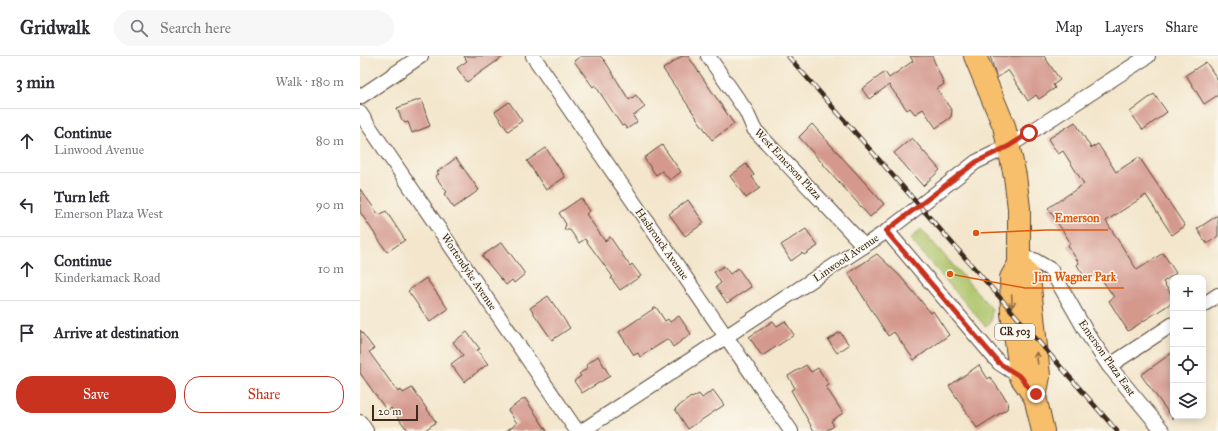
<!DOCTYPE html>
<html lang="en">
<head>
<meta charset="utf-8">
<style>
	:root { --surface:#fff; --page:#f7f7f7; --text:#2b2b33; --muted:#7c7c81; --line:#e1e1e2; --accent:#c8321e }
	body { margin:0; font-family:"IM FELL Great Primer",serif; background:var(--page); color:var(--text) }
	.controls { position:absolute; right:12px; bottom:12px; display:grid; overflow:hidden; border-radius:8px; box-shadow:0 2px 10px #0003 }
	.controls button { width:36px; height:36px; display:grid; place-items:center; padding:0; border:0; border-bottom:1px solid var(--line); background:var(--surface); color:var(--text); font:20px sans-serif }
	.scale { position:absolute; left:12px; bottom:10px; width:46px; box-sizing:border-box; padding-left:4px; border:2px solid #3b2a1e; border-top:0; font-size:11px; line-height:14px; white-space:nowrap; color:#3b2a1e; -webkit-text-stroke:3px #fbf7ec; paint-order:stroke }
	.stop { position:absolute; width:12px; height:12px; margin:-9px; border:3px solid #c8321e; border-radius:50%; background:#fff }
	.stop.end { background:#c8321e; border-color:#fff; box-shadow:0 1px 4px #0008 }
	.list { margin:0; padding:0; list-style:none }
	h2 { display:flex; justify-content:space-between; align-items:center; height:52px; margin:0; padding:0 16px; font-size:17px }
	h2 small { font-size:13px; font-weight:400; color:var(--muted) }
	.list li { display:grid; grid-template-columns:26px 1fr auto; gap:12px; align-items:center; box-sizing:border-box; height:64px; padding:0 16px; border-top:1px solid var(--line) }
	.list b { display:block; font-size:15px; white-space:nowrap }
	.list p { margin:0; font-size:13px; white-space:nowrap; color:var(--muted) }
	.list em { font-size:13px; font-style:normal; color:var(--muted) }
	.actions { display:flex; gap:8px; padding:12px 16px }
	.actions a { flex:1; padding:9px 0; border:1px solid var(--accent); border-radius:16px; text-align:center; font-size:14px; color:var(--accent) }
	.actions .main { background:var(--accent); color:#fff }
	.icon { flex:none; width:22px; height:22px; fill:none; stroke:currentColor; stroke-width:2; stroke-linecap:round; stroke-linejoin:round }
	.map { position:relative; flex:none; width:858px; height:375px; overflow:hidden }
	header { display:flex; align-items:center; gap:24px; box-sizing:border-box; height:56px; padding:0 20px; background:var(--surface); border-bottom:1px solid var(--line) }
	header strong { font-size:19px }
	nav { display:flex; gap:22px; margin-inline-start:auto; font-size:14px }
	.search { width:280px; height:36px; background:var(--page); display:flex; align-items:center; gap:10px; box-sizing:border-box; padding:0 14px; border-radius:22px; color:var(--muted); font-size:15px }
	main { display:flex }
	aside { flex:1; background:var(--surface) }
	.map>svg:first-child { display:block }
</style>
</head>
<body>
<header>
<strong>Gridwalk</strong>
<div class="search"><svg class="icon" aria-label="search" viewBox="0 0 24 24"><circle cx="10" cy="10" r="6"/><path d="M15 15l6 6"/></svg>Search here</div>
<nav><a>Map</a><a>Layers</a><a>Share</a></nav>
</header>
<main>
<aside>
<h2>3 min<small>Walk · 180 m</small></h2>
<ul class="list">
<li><svg class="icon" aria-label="ahead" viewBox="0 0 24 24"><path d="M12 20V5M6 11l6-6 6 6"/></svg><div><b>Continue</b><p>Linwood Avenue</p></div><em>80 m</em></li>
<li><svg class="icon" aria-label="left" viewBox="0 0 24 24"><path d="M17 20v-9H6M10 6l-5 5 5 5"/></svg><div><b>Turn left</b><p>Emerson Plaza West</p></div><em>90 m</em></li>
<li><svg class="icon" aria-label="ahead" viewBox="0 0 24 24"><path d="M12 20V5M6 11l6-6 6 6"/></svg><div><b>Continue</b><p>Kinderkamack Road</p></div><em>10 m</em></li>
<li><svg class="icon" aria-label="arrive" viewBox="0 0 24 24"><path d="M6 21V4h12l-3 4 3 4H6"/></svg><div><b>Arrive at destination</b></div></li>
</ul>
<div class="actions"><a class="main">Save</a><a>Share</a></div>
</aside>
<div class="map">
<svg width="858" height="375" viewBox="0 0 858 375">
	<rect width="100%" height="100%" fill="#fbf7ec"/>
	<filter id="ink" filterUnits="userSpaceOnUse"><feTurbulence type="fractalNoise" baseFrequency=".025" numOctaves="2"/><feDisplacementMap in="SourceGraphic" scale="8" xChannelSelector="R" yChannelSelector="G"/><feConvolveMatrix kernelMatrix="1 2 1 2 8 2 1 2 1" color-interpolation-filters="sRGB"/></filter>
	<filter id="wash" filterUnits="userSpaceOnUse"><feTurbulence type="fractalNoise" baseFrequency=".012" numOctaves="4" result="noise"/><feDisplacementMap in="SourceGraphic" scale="16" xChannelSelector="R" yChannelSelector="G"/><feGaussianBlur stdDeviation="0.9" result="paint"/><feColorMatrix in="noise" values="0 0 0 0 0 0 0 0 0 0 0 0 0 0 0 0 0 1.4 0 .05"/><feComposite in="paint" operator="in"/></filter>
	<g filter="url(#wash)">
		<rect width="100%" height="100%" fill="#f3e6cc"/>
		<path fill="#acc368" stroke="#747643" d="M561 173 632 253 631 266 625 270 550 183Z"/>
		<g id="blocks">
			<g fill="#d4988d">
				<path d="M104 0H144L107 26 97 12 107 5Z"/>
				<path d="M221 0H240L245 5 269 44 276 39 285 51 273 60 277 66 267 73 264 69 262 70 235 29 233 31 214 5Z"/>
				<path d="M322 0H328L374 68 352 84 303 13Z"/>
				<path d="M550 0H572L584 28 577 33 592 55 591 61 576 72 563 53 555 58 550 52 547 54 529 29 509 43 502 33 525 16 529 22 553 5Z"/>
				<path d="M630 0H684L700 24 693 29 695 32 679 43 676 39 668 45 648 14 637 22Z"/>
				<path d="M846 6 858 24V39L844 48 826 19Z"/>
				<path d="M794 38 807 56 783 74 770 56Z"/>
				<path d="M61 43 70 70 52 77 48 66 45 67 42 64 37 52Z"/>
				<path d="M149 46 162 65 148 75 135 56Z"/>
				<path d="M715 66 731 92 738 88 756 116 779 101 825 170 812 179 786 139 746 165 777 214 803 197 816 217 803 226 813 241V246L768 275 749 245 754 241 738 218 727 225 717 209 719 207 708 190 710 186 688 152 724 128 703 95 698 98 688 83Z"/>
				<path d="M452 68 524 148 510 161 439 81Z"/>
				<path d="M552 82 580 114 563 130 534 97Z"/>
				<path d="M302 89 321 116 310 124 302 115 296 119 284 102Z"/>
				<path d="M186 92 205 121 186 134 167 105Z"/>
				<path d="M96 102 119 134 94 152 84 138 87 136 75 120 79 118 77 116Z"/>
				<path d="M386 108 394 119 392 121 400 132 386 142 370 120Z"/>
				<path d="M0 133 19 159 26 155 45 184 27 196 0 156Z"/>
				<path d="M221 142 230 155 226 158 245 185 250 181 270 210 272 208 281 220 260 234 251 222 253 221 225 183 219 187 210 174H204L206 168 199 157Z"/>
				<path d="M328 144 344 167 325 180 309 158Z"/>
				<path d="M858 159V180L847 188 837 173Z"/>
				<path d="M446 173 458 190 444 199 442 197 431 205 421 189Z"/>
				<path d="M142 186 165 218 154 227 152 224 146 229 122 200Z"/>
				<path d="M517 198 540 220 571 257 573 255 589 279 554 304 534 276 528 280 488 217Z"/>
				<path d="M364 210 370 218 378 212 391 231 367 247 356 231 361 227 354 216Z"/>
				<path d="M66 222 88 253 70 266 48 235Z"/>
				<path d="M188 240 210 272 192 284 170 252Z"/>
				<path d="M296 251 305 265 308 263 310 266 319 260 331 278 313 291 308 283 280 301 278 297 274 299 259 276Z"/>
				<path d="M413 265 417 270 425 265 434 279 402 300 389 281Z"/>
				<path d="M0 274 14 293 9 296 38 336 41 334 43 337 52 332 76 366 64 375H48L31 352 27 355 0 317Z"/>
				<path d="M107 276 120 293 117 294 128 308 104 326 91 308 103 299 93 286Z"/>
				<path d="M480 276 489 289 477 297 468 284Z"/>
				<path d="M813 296V363L781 319Z"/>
				<path d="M238 300 250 320 222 337 214 325 221 320 219 318 228 312 226 309Z"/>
				<path d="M446 309 451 316 458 312 469 329 466 331 483 357 471 365 474 370 466 375H454L431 334 435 332 428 320Z"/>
				<path d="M619 309 628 323 630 321 648 346 647 353 617 372 589 330Z"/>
				<path d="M353 334 364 349 328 373 315 353 331 341 332 342 339 338 342 342Z"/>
				<path d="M165 342 187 375H146L157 367 148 354Z"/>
			</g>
		</g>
	</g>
	<g filter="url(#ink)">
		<use href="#blocks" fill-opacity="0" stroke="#574638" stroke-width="1"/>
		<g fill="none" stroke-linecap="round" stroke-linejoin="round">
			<defs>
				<g id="street">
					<path d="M173 0 431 375"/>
					<path d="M348 0 386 55 394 73 504 190"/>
					<path d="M0 41 61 0"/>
					<path d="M0 57 217 375"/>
					<path d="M527 175 639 307 661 321"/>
					<path d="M659 201 674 204 691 214 727 277 749 310 803 375"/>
					<path d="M843 249 858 239"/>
					<path d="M749 310 813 268"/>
					<path d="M0 366 6 375"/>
					<path d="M222 375 527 175 616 106 649 90 788 0"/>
				</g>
				<g id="primary">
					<path d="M615 0 644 70 655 120 659 152V208L651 222 652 257 661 321 675 341"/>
					<path d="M659 208 669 221 679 320 675 341 683 375"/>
				</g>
			</defs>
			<use href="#street" stroke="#574638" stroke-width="16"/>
			<use href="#primary" stroke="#574638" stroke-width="24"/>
			<use href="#street" stroke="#fff" stroke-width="14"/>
			<use href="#primary" stroke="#f7bf6c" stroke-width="22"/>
			<defs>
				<path id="rail" d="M428 0 757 375"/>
			</defs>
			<use href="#rail" stroke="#3b2a1e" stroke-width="4.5"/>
			<use href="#rail" stroke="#fbf7ec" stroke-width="3" stroke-dasharray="9" stroke-linecap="butt"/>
		</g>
		<defs><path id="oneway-shaft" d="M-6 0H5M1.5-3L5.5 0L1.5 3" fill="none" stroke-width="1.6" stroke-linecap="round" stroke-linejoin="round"/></defs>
		<g stroke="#906d41">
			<use href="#oneway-shaft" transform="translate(652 245) rotate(87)"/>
			<use href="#oneway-shaft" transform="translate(677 302) rotate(-98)"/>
		</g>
	</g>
	<g fill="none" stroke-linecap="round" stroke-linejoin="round" filter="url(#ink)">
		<path stroke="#c8321e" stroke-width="5" d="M669 77 649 90 616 106 526 175 639 307 661 321 675 341 676 338"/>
	</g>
	<g text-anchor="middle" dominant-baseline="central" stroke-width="3" stroke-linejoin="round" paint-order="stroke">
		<rect fill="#fbf7ec" stroke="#75685c" stroke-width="1" x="635" y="268" width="40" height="16" rx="3"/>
		<g font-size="10" font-weight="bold" fill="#3b2a1e">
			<text x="655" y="276">CR 503</text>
		</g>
		<g font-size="11" fill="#3b2a1e" stroke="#fbf7ec">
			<text transform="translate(428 108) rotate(47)">West Emerson Plaza</text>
			<text transform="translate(302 188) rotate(55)">Hasbrouck Avenue</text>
			<text transform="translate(486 202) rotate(-34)">Linwood Avenue</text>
			<text transform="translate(109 216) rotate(56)">Wortendyke Avenue</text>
			<text transform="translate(747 302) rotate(55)">Emerson Plaza East</text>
		</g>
	</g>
	<path fill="none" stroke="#df570d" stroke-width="1.5" d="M616 177L687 174H748M590 218L665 232H764"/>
	<g fill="#df570d" stroke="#fbf7ec" stroke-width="1.5">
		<circle cx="616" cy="177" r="4"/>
		<circle cx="590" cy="218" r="4"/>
	</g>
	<g font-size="12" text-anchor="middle" font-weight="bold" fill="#df570d" stroke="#fbf7ec" stroke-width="3" stroke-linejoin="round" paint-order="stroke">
		<text x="717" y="166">Emerson</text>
		<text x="715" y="225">Jim Wagner Park</text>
	</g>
</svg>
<div class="controls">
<button>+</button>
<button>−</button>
<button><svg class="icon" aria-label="locate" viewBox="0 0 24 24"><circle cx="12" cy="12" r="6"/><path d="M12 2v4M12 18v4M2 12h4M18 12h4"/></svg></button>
<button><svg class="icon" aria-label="layers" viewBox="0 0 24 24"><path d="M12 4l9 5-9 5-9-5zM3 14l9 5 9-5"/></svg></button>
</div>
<div class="scale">20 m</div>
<div class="stop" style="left:669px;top:77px"></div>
<div class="stop end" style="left:676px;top:338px"></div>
</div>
</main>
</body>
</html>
